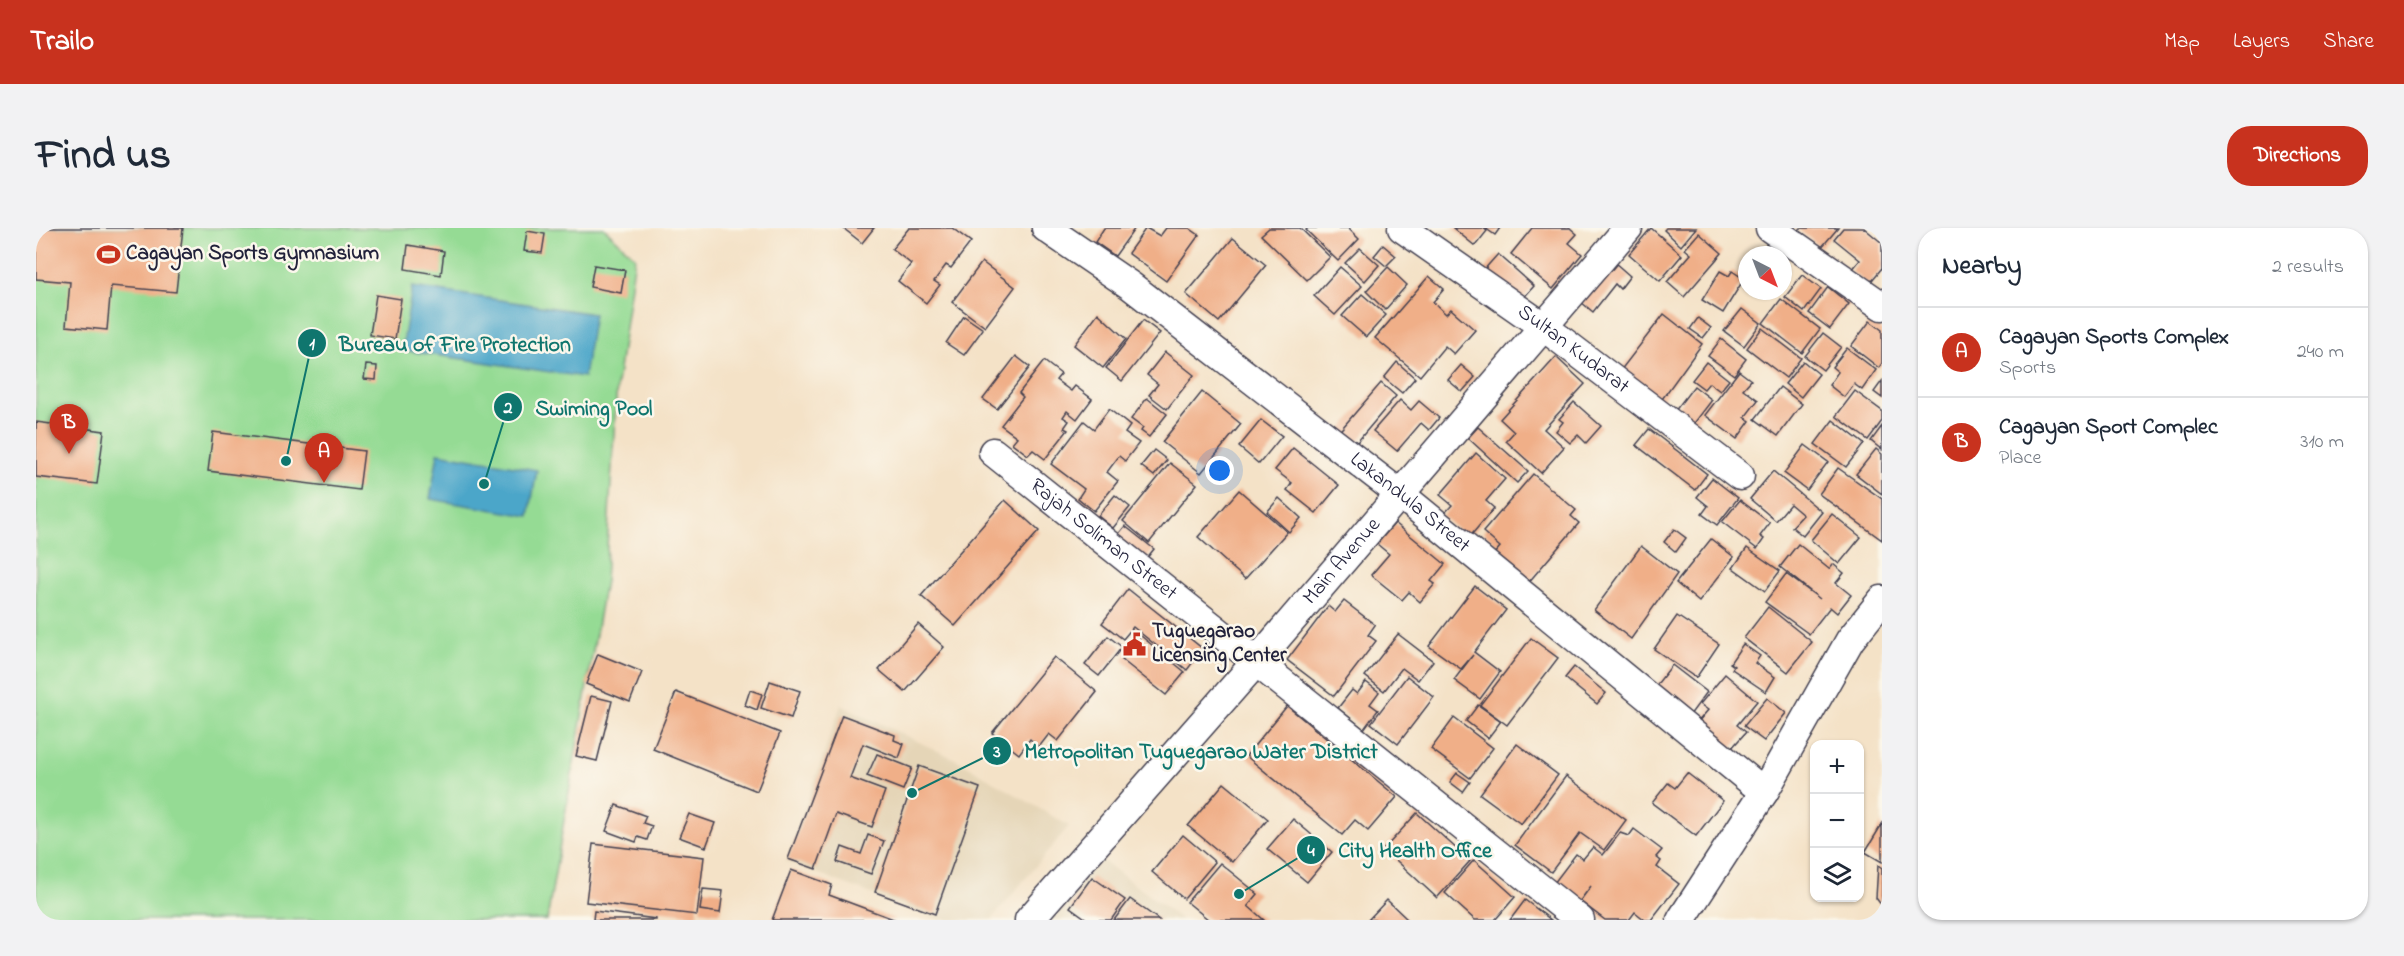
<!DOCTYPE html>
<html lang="en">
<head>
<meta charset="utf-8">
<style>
	:root { --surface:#fff; --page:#f2f2f3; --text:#1f2937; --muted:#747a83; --line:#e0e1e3; --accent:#c8321e }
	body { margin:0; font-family:"Indie Flower",sans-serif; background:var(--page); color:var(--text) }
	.controls { position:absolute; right:18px; bottom:18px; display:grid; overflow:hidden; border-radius:12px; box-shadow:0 2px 4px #0004 }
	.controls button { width:54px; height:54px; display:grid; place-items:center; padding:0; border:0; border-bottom:2px solid var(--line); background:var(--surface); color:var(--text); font:30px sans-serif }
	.compass { position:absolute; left:1702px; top:18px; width:54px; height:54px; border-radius:50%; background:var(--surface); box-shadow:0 2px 4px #0004; rotate:138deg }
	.you { position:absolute; left:1184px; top:243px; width:21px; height:21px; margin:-15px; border:4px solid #fff; border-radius:50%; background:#1a73e8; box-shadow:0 0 0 9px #1a73e833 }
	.badge { display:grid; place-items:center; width:39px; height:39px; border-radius:50%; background:var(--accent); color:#fff; font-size:20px; font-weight:700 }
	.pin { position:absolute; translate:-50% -50px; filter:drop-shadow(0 2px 3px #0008) }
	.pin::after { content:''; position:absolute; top:32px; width:21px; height:18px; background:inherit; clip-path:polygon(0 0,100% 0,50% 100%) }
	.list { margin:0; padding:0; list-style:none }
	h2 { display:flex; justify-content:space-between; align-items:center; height:78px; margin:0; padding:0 24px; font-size:26px }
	h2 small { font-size:20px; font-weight:400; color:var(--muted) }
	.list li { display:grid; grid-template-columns:39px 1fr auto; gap:18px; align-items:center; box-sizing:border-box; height:90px; padding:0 24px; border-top:2px solid var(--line) }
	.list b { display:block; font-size:22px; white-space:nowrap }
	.list p { margin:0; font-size:20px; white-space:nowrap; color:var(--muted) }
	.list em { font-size:20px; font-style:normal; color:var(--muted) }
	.icon { flex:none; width:33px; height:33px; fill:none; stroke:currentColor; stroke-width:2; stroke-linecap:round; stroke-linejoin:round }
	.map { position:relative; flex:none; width:1846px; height:692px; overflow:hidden; border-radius:24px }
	header { display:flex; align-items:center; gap:36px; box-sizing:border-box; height:84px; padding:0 30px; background:var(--accent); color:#fff }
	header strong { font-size:28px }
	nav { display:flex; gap:33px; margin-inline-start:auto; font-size:21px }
	.intro { display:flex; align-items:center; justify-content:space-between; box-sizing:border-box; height:144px; padding:0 36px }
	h1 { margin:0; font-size:42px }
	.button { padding:15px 27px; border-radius:24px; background:var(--accent); color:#fff; font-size:21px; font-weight:700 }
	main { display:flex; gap:36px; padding:0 36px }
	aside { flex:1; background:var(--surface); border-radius:24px; box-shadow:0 2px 4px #0004 }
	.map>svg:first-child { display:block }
</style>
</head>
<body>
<header>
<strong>Trailo</strong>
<nav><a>Map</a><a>Layers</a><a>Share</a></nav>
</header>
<div class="intro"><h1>Find us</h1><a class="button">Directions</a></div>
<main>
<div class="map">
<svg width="1846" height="692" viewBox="0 0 1846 692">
	<rect width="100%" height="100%" fill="#fbf7ec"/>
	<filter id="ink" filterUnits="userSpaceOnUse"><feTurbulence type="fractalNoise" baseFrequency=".0167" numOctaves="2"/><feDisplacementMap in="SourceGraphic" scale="12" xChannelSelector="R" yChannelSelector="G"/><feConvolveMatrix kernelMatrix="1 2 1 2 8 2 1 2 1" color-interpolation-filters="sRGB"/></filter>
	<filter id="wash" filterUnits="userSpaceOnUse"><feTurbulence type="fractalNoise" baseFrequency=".008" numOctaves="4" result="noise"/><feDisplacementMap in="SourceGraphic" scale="24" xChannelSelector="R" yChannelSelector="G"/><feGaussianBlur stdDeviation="1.35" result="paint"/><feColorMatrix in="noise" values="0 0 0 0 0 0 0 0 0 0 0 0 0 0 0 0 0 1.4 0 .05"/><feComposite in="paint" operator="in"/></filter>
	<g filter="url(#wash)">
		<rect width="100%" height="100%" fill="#f4e2c7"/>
		<g fill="#e5d5b7">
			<path d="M805 477 923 533 1033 598 955 692H903L750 633Z"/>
			<path d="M1063 630 1146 692H1009Z"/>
		</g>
		<path fill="#95db94" stroke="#5c7e68" stroke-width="1.5" d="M0 0H568L599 29 581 156 569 353 511 692H0Z"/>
		<g fill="#4ba6c9" stroke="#366482" stroke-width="1.5">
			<path d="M376 59 558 86 548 149 366 122Z"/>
			<path d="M402 225 501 242 493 288 394 271Z"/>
		</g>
		<g id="blocks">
			<g fill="#f0af88">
				<path d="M0 0H147L140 64 75 58 71 102 30 98 34 54 0 51Z"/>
				<path d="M807 0H838L826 15Z"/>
				<path d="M873 0H916L935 14 915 40 910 37 898 53 904 57 890 75 862 53 875 36 856 21Z"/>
				<path d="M1068 0H1099L1079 28 1059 14Z"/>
				<path d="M1110 0 1124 8 1130 0H1153L1163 7 1130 53 1092 25Z"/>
				<path d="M1233 0H1264L1294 29 1271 52 1225 7Z"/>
				<path d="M1272 0H1312L1323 11 1302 33 1270 2Z"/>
				<path d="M1417 0H1447L1451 3 1439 18Z"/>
				<path d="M1449 0H1464L1459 7Z"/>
				<path d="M1496 0H1534L1541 6 1533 15 1546 26 1517 61 1475 26Z"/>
				<path d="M1615 0 1646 27 1624 53 1593 26Z"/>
				<path d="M1630 0H1660L1645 18 1628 2Z"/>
				<path d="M1765 0H1802L1785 20 1763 2Z"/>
				<path d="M1807 0H1828L1846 15V40L1832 57 1815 43 1824 32 1798 11Z"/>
				<path d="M491 3 509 6 506 25 488 23Z"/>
				<path d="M1663 5 1686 25 1648 69 1631 54 1655 26 1649 21Z"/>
				<path d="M1197 10 1230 37 1183 94 1150 66Z"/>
				<path d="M372 17 408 23 405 47 369 41Z"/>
				<path d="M1347 17 1360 28 1350 38 1338 28Z"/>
				<path d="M1324 20 1343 37 1329 53 1309 35Z"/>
				<path d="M1462 26 1498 58 1483 75 1446 44Z"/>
				<path d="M946 34 979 59 949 99 916 74Z"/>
				<path d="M1578 34 1594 48 1584 61 1579 56 1557 84 1545 74Z"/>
				<path d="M558 37 589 42 585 65 554 59Z"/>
				<path d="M1304 39 1326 58 1299 87 1278 68Z"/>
				<path d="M1352 39 1371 57 1349 82 1330 63Z"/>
				<path d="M1684 43 1693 48 1696 43 1708 51 1687 85 1666 72Z"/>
				<path d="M1766 47 1785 61 1768 84 1749 69Z"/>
				<path d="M1393 48 1408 61 1397 74 1410 86 1415 81 1439 102 1418 126 1409 118 1384 148 1339 110Z"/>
				<path d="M1792 59 1813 76 1794 101 1773 85Z"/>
				<path d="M1326 66 1350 87 1330 109 1306 88Z"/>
				<path d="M340 67 365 71 359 111 334 107Z"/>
				<path d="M1745 71 1784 101 1766 125 1727 95Z"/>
				<path d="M1706 81 1725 95 1708 118 1688 103Z"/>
				<path d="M1062 85 1090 111 1067 140 1038 117Z"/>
				<path d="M1628 86 1666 116 1624 174 1584 143Z"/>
				<path d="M928 88 947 101 928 127 910 115Z"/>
				<path d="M1662 90 1675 100 1667 110 1654 101Z"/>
				<path d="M1107 92 1124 105 1086 153 1070 140Z"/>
				<path d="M1834 93 1846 102V135L1843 140 1815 118Z"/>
				<path d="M1726 100 1765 130 1750 150 1711 120Z"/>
				<path d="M1787 105 1805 119 1787 142 1769 128Z"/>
				<path d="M1685 111 1710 131 1698 147 1672 128Z"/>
				<path d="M1811 120 1840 142 1826 162 1818 156 1808 169 1793 157 1802 144 1796 139Z"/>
				<path d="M1129 124 1158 147 1131 181 1113 167 1122 156 1111 147Z"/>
				<path d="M980 128 994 139 961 181 947 171Z"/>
				<path d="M1520 129 1549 156 1508 201 1528 219 1505 245 1470 213 1478 204 1464 191Z"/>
				<path d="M1008 133 1025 146 1020 152 1035 163 1039 158 1056 171 1041 191 1031 183 1027 189 1033 193 1028 200 1032 202 1009 231 997 222 992 227 976 215 981 209 965 197 987 169 983 165Z"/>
				<path d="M1767 133 1783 146 1765 169 1749 156Z"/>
				<path d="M1361 134 1379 150 1366 165 1348 150Z"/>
				<path d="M1670 134 1693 152 1684 163 1673 155 1668 161 1656 152Z"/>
				<path d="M330 137 341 138 340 152 328 151Z"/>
				<path d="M1425 137 1439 149 1426 164 1412 152Z"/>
				<path d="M1703 143 1715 152 1707 161 1722 172 1709 189 1714 193 1701 211 1669 187Z"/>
				<path d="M1846 153V170L1838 164Z"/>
				<path d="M1345 155 1360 168 1317 219 1301 206Z"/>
				<path d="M1658 158 1676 172 1653 202 1635 188Z"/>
				<path d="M1744 159 1766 176 1742 208 1719 191Z"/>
				<path d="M1819 163 1846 183V193L1832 212 1800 188Z"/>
				<path d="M1166 164 1205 196 1165 245 1126 214Z"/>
				<path d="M1111 170 1131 186 1113 209 1105 203 1107 200 1095 191Z"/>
				<path d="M1364 172 1375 182 1383 173 1403 190 1393 202 1385 195 1361 223 1337 203Z"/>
				<path d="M1538 174 1565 198 1550 215 1542 207 1534 215 1520 203 1527 194 1523 191Z"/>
				<path d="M1073 181 1094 198 1089 205 1103 215 1089 233 1083 228 1071 244 1082 253 1058 283 1042 270 1048 261 1015 236 1048 193 1058 201Z"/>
				<path d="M1225 192 1246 208 1223 236 1203 219Z"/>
				<path d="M1797 192 1828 216 1810 239 1779 216Z"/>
				<path d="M0 194 68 203 61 256 0 249Z"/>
				<path d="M1846 198V222L1835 213Z"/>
				<path d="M1442 199 1492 243 1481 255 1432 210Z"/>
				<path d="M1613 201 1671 246 1659 262 1600 217Z"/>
				<path d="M177 204 328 223 323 262 172 243Z"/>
				<path d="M1769 217 1792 234 1771 262 1748 245Z"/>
				<path d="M1257 220 1303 257 1280 285 1251 262 1256 255 1239 242Z"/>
				<path d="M1840 221 1846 226V266L1820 246Z"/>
				<path d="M1118 222 1131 232 1118 248 1105 238Z"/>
				<path d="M1440 225 1469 251 1450 273 1458 280 1432 311 1406 288 1416 277 1404 267Z"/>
				<path d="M1134 235 1161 256 1113 315 1087 293Z"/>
				<path d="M1802 240 1846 271V312L1783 266Z"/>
				<path d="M1737 243 1786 284 1767 308 1756 299 1767 287 1754 276 1740 293 1714 271Z"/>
				<path d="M1497 246 1540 282 1535 288 1543 295 1492 355 1458 326 1464 319 1447 304Z"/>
				<path d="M1676 250 1702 270 1681 297 1666 286 1672 278 1661 269Z"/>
				<path d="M1203 262 1251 304 1209 351 1162 309Z"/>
				<path d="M1079 267 1094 279 1077 300 1062 288Z"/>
				<path d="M1243 270 1265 290 1253 304 1231 284Z"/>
				<path d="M969 272 1003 303 919 398 885 368Z"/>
				<path d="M1704 272 1734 295 1724 308 1728 311 1721 321 1686 294Z"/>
				<path d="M1796 286 1825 309 1803 336 1775 312Z"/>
				<path d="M1359 295 1409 336 1395 353 1399 356 1384 374 1373 364 1366 372 1335 347 1353 326 1341 316Z"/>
				<path d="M1089 298 1118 321 1106 336 1077 313Z"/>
				<path d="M1638 301 1650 310 1640 324 1628 314Z"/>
				<path d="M1675 311 1698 329 1663 374 1640 355Z"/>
				<path d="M1762 316 1793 341 1797 336 1808 345 1800 355 1815 367 1801 385 1794 379 1773 406 1729 374 1750 346 1784 371 1744 339Z"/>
				<path d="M1605 318 1641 346 1595 411 1558 382Z"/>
				<path d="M1711 320 1744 343 1729 363 1697 340Z"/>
				<path d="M1439 358 1470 382 1438 424 1464 444 1444 471 1418 452 1437 427 1425 441 1393 418Z"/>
				<path d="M1092 361 1167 421 1151 442 1097 399 1087 411 1066 395Z"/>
				<path d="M1308 373 1339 397 1332 407 1340 413 1298 468 1251 432 1292 378 1299 384Z"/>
				<path d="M1732 379 1776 414 1752 444 1708 410Z"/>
				<path d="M1641 388 1683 416 1660 450 1618 421Z"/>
				<path d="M882 396 908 419 869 464 843 442Z"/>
				<path d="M1362 406 1397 433 1382 452 1366 440 1348 463 1329 448Z"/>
				<path d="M1072 408 1086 419 1063 448 1049 437Z"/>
				<path d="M1105 408 1149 444 1130 467 1086 432Z"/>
				<path d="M1495 410 1522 430 1471 497 1444 477Z"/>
				<path d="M1707 416 1724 428 1719 435 1739 449 1730 464 1696 441 1698 438 1694 435Z"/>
				<path d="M562 426 606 444 594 474 550 456Z"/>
				<path d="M1018 429 1061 464 1022 513 1013 506 1003 519 994 511 983 526 956 505Z"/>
				<path d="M1636 437 1671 464 1654 487 1618 460Z"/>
				<path d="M1538 439 1570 465 1561 476 1529 450Z"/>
				<path d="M1689 446 1721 473 1701 497 1710 504 1694 522 1661 495 1672 482 1664 476Z"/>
				<path d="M1371 448 1398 469 1362 516 1335 495Z"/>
				<path d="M734 453 764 463 755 490 725 480Z"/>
				<path d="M1330 454 1343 464 1334 476 1342 482 1328 501 1302 480 1316 462 1321 466Z"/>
				<path d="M714 462 726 466 721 482 709 477Z"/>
				<path d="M640 464 744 505 721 563 617 521Z"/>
				<path d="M555 468 576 473 561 533 540 528Z"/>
				<path d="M1731 470 1750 485 1728 513 1708 498Z"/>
				<path d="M1442 477 1465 493 1452 510 1430 493Z"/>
				<path d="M1251 478 1361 569 1332 603 1319 592 1306 607 1210 528Z"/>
				<path d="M806 487 859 507 858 512 868 516 863 530 827 516 814 550 849 563 836 599 800 586 780 641 752 631Z"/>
				<path d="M1418 490 1457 520 1434 550 1395 521Z"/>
				<path d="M1481 516 1522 547 1485 596 1444 566Z"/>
				<path d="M841 526 876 540 867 562 831 548Z"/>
				<path d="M883 538 944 560 899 686 839 664Z"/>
				<path d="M1421 545 1434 554 1427 564 1414 554Z"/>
				<path d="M1651 545 1687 573 1660 608 1616 575 1632 555 1639 560Z"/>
				<path d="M1530 548 1590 592 1568 622 1544 605 1515 644 1479 617Z"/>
				<path d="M1188 555 1232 591 1196 634 1152 598Z"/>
				<path d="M580 577 610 588 607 595 616 598 611 612 602 609 600 614 570 603Z"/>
				<path d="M1381 585 1434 633 1401 670 1348 621Z"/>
				<path d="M653 586 679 595 670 619 643 609Z"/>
				<path d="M1257 591 1296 624 1271 654 1231 621Z"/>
				<path d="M1846 596V634L1829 624Z"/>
				<path d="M1598 601 1626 622 1620 629 1625 633 1621 639 1643 656 1615 692H1609L1599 684 1593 692H1569L1544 673 1555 658 1543 674 1518 655 1540 626 1547 631 1557 619 1567 627 1584 605 1593 608Z"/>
				<path d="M832 607 848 613 835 646 801 634 806 619 825 626Z"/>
				<path d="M1147 607 1179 634 1148 671 1116 644Z"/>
				<path d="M557 616 668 629 661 687 550 674Z"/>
				<path d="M1438 632 1479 669 1459 692H1439L1409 665Z"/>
				<path d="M1184 635 1222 666 1212 678 1228 692H1173L1151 674Z"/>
				<path d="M1842 637 1846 640V678L1840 670Z"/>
				<path d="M755 642 796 657 793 667 860 692H736Z"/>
				<path d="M1056 649 1089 672 1075 692H1052L1034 679Z"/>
				<path d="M667 661 687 663 684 685 664 682Z"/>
				<path d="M1094 671 1123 692H1078Z"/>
				<path d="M1351 672 1372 692H1332Z"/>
				<path d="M1489 672 1515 692H1474Z"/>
				<path d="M558 683 620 691V692H557Z"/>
			</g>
		</g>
	</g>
	<g filter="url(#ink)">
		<use href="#blocks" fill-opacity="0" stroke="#423f50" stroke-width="1.5"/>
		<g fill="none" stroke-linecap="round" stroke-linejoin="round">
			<defs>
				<g id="minor">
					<path id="s1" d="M1010 0 1095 58 1364 266 1728 564"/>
					<path id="s2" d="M1366 0 1508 99 1704 248"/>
					<path d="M1734 0 1846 78"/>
					<path id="s3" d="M957 224 1544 692"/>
					<path id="s4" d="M993 692 1220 434 1592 0"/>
					<path d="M1645 692 1728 564 1814 412 1846 372"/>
				</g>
			</defs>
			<use href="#minor" stroke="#423f50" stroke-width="31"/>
			<use href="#minor" stroke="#fff" stroke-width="28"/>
		</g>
	</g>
	<defs>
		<symbol id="stadium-bare" viewBox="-9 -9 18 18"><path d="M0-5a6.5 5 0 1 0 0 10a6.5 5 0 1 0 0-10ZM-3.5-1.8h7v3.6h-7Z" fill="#c8321e" stroke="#fbf7ec" stroke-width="2.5" paint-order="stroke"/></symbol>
		<symbol id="civic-bare" viewBox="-9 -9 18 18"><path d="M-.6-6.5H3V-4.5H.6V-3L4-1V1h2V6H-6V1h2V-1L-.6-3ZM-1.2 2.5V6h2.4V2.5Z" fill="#c8321e" stroke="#fbf7ec" stroke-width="2.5" paint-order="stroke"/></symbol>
	</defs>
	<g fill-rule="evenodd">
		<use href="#stadium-bare" x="56" y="10" width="33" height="33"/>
		<use href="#civic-bare" x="1082" y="400" width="33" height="33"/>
	</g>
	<g text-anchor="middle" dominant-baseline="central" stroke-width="5" stroke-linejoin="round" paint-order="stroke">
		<g font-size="21" font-weight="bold" fill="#22223b" stroke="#fbf7ec" text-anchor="start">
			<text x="90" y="26">Cagayan Sports Gymnasium</text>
			<text x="1116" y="404">Tuguegarao<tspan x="1116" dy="24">Licensing Center</tspan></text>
		</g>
		<g font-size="21" fill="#22223b" stroke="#fbf7ec">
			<text stroke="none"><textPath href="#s2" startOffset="210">Sultan Kudarat</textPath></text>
			<text stroke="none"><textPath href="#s1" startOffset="456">Lakandula Street</textPath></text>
			<text stroke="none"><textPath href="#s3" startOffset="141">Rajah Soliman Street</textPath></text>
			<text stroke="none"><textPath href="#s4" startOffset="476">Main Avenue</textPath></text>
		</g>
	</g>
	<path fill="none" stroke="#0f766e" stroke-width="2" d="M250 233L276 115M448 256L472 179M876 565L961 523M1203 666L1275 622"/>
	<g fill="#0f766e" stroke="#fbf7ec" stroke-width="2">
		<circle cx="250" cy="233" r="6"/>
		<circle cx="448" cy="256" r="6"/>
		<circle cx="876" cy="565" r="6"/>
		<circle cx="1203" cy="666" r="6"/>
		<circle cx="276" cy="115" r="15"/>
		<circle cx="472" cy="179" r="15"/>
		<circle cx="961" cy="523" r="15"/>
		<circle cx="1275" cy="622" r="15"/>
	</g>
	<g font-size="18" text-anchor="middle" font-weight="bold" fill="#fff">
		<text x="276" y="121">1</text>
		<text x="472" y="185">2</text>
		<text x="961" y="529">3</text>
		<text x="1275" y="628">4</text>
	</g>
	<g font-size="22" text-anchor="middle" font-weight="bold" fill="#0f766e" stroke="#fbf7ec" stroke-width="5" stroke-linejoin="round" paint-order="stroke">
		<text x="419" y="123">Bureau of Fire Protection</text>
		<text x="558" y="187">Swiming Pool</text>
		<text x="1165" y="530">Metropolitan Tuguegarao Water District</text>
		<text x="1379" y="629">City Health Office</text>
	</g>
</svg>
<div class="controls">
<button>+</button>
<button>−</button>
<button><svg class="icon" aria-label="layers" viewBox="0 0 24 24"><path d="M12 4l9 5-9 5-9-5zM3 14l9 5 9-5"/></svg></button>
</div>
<svg class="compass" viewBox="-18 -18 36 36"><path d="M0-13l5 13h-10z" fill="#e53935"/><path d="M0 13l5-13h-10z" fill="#747a83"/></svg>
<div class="you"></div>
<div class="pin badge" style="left:288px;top:255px">A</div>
<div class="pin badge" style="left:33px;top:226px">B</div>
</div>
<aside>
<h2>Nearby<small>2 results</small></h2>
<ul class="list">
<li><span class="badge">A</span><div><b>Cagayan Sports Complex</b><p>Sports</p></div><em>240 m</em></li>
<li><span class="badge">B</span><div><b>Cagayan Sport Complec</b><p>Place</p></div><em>310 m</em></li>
</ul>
</aside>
</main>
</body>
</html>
